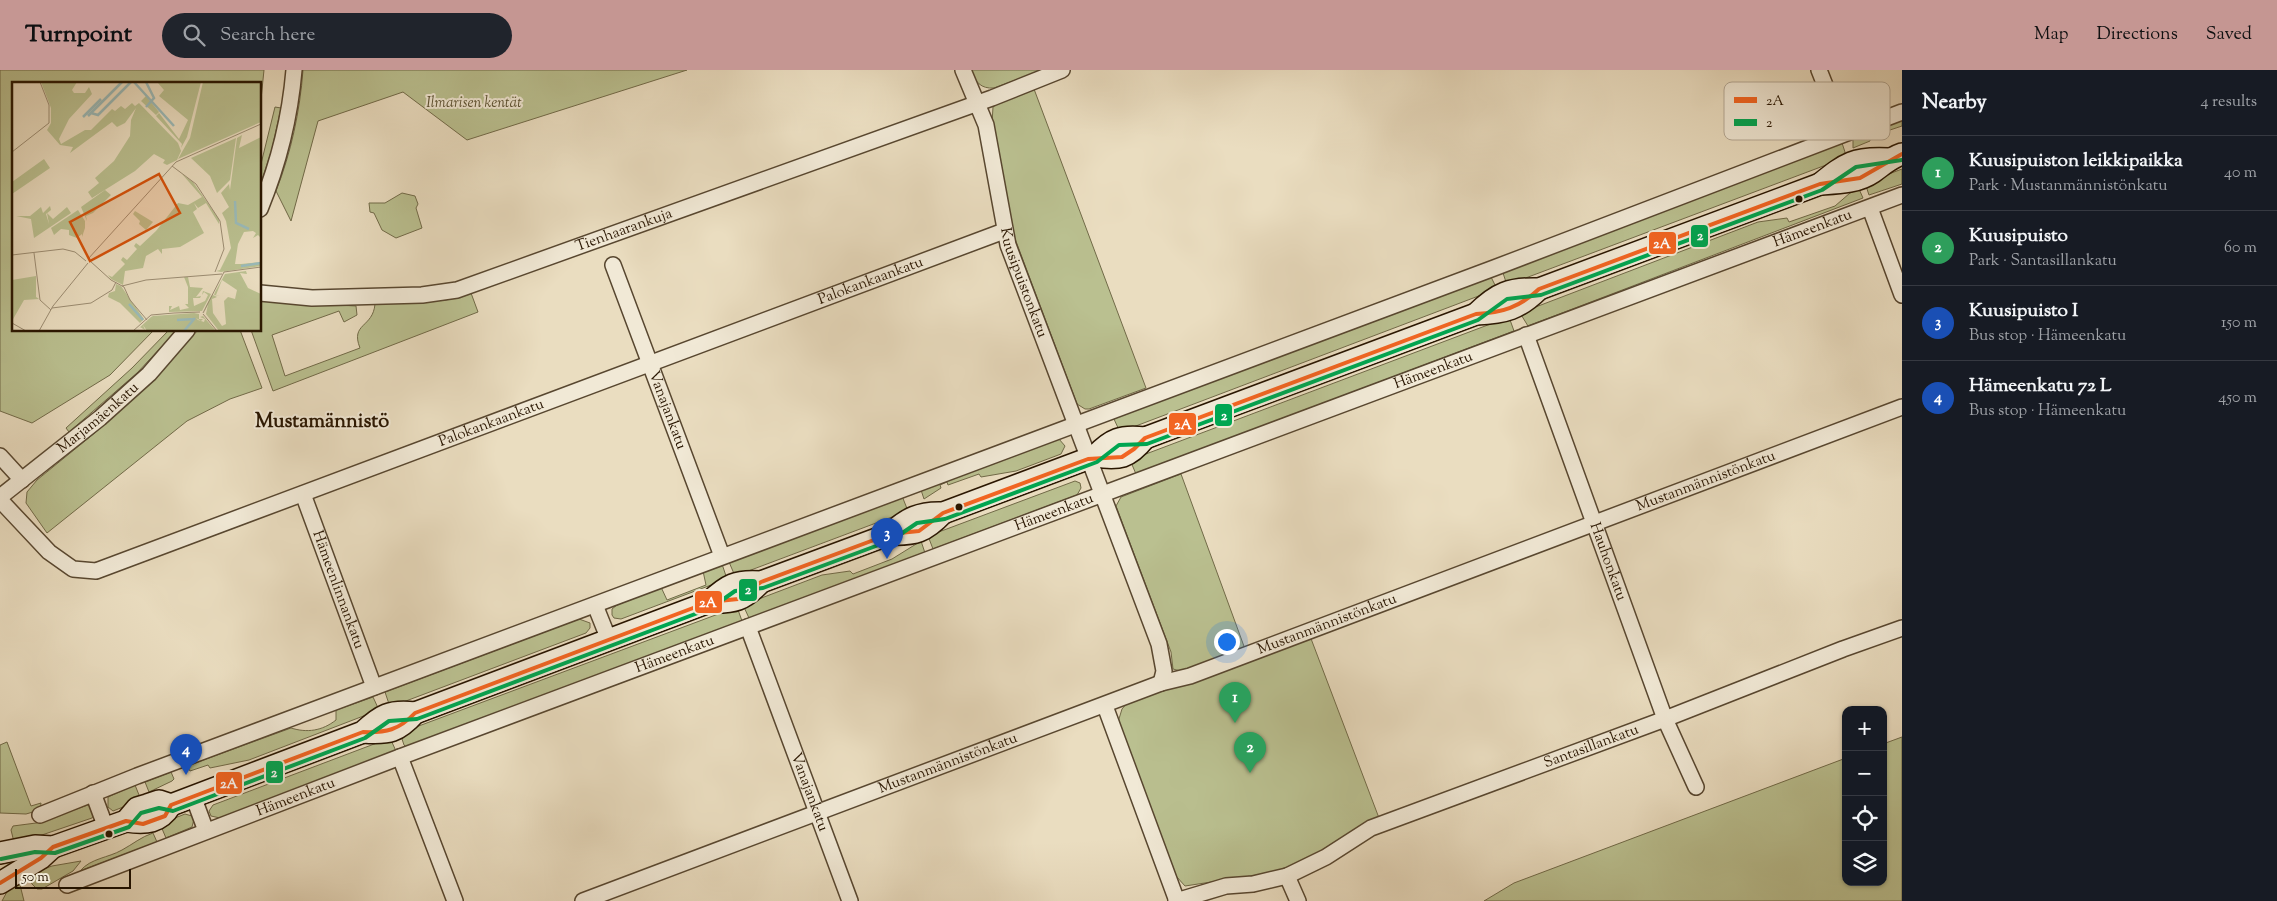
<!DOCTYPE html>
<html lang="en">
<head>
<meta charset="utf-8">
<style>
	:root { --surface:#171b24; --page:#20242c; --text:#f1f3f6; --muted:#9ea1a6; --line:#363941; --accent:#c59692 }
	body { margin:0; font-family:"Sorts Mill Goudy",serif; background:var(--page); color:var(--text) }
	.controls { position:absolute; right:15px; bottom:15px; display:grid; overflow:hidden; border-radius:10px; box-shadow:0 1px 4px #0004 }
	.controls button { width:45px; height:45px; display:grid; place-items:center; padding:0; border:0; border-bottom:1px solid var(--line); background:var(--surface); color:var(--text); font:25px sans-serif }
	.scale { position:absolute; left:15px; bottom:12px; width:116px; box-sizing:border-box; padding-left:5px; border:2px solid #281500; border-top:0; font-size:14px; line-height:18px; white-space:nowrap; color:#281500; -webkit-text-stroke:4px #f1e9d6; paint-order:stroke }
	.you { position:absolute; left:1226px; top:571px; width:18px; height:18px; margin:-12px; border:4px solid #fff; border-radius:50%; background:#1a73e8; box-shadow:0 0 0 8px #1a73e833 }
	.badge { display:grid; place-items:center; width:32px; height:32px; border-radius:50%; background:var(--accent); color:#fff; font-size:16px; font-weight:700 }
	.pin { position:absolute; translate:-50% -41px; filter:drop-shadow(0 1px 2px #0008) }
	.pin::after { content:''; position:absolute; top:26px; width:18px; height:15px; background:inherit; clip-path:polygon(0 0,100% 0,50% 100%) }
	.list { margin:0; padding:0; list-style:none }
	h2 { display:flex; justify-content:space-between; align-items:center; height:65px; margin:0; padding:0 20px; font-size:21px }
	h2 small { font-size:16px; font-weight:400; color:var(--muted) }
	.list li { display:grid; grid-template-columns:32px 1fr auto; gap:15px; align-items:center; box-sizing:border-box; height:75px; padding:0 20px; border-top:1px solid var(--line) }
	.list b { display:block; font-size:19px; white-space:nowrap }
	.list p { margin:0; font-size:16px; white-space:nowrap; color:var(--muted) }
	.list em { font-size:16px; font-style:normal; color:var(--muted) }
	.icon { flex:none; width:28px; height:28px; fill:none; stroke:currentColor; stroke-width:2; stroke-linecap:round; stroke-linejoin:round }
	.map { position:relative; flex:none; width:1902px; height:831px; overflow:hidden }
	header { display:flex; align-items:center; gap:30px; box-sizing:border-box; height:70px; padding:0 25px; background:var(--accent); color:#111 }
	header strong { font-size:24px }
	nav { display:flex; gap:28px; margin-inline-start:auto; font-size:18px }
	.search { width:350px; height:45px; background:var(--page); display:flex; align-items:center; gap:12px; box-sizing:border-box; padding:0 18px; border-radius:28px; color:var(--muted); font-size:19px }
	main { display:flex }
	aside { flex:1; background:var(--surface) }
	.map>svg:first-child { display:block }
</style>
</head>
<body>
<header>
<strong>Turnpoint</strong>
<div class="search"><svg class="icon" aria-label="search" viewBox="0 0 24 24"><circle cx="10" cy="10" r="6"/><path d="M15 15l6 6"/></svg>Search here</div>
<nav><a>Map</a><a>Directions</a><a>Saved</a></nav>
</header>
<main>
<div class="map">
<svg width="1902" height="831" viewBox="0 0 1902 831">
	<rect width="100%" height="100%" fill="#eaddc0"/>
	<filter id="stains"><feTurbulence type="fractalNoise" baseFrequency=".004" numOctaves="4"/><feColorMatrix values="0 0 0 0 .2 0 0 0 0 .09 0 0 0 0 .02 0 0 0 .5 -.17"/></filter>
	<radialGradient id="worn" r=".72"><stop offset=".6" stop-color="#630" stop-opacity="0"/><stop offset="1" stop-color="#630" stop-opacity=".3"/></radialGradient>
	<g fill="#bac090" stroke="#716a48">
		<path d="M0 0H264L260 39V14H14V260H154L110 305 32 353 0 341Z"/>
		<path d="M303 0H687L467 70 403 22 318 51 291 151 276 121C291 83 300 41 303 0Z"/>
		<path d="M971 0H1043L994 18C981 19 975 12 971 0Z"/>
		<path d="M1034 19 1146 318 1089 339H1085L1077 334 1011 158 992 53 993 37 996 33Z"/>
		<path d="M275 37 281 38 272 79 260 116V98Z"/>
		<path d="M1902 50V56L1887 61 1886 58 1879 60 1880 64 1870 67V71L1853 78V69Z"/>
		<path d="M1842 73 1845 82 1842 89 1507 215 1503 203 1506 199Z"/>
		<path d="M1902 99V114L1869 125 1865 113Z"/>
		<path d="M1859 119 1863 128 1528 256 1520 243 1758 152 1787 148 1789 152 1835 136 1850 123Z"/>
		<path d="M402 123 415 126 418 134 416 138 422 158 396 168 382 160 374 143 370 142 369 133H385Z"/>
		<path d="M1491 207 1497 219 1120 362 1113 347Z"/>
		<path d="M471 223 478 242 273 321 251 260H260V231L356 236 357 245 344 252 339 241 272 265 285 306 360 278C350 253 373 258 375 234L446 230Z"/>
		<path d="M1509 247 1514 261 1136 404 1130 390Z"/>
		<path d="M169 260H177L137 303 69 362 66 358 132 298Z"/>
		<path d="M198 260H240L262 318 230 329 187 351 47 463 26 433 27 422 37 410 96 362 156 307Z"/>
		<path d="M1059 369 1065 376 1061 384 1016 401 981 407 979 404 948 415 947 412 940 415 941 418 924 429 921 420 1051 370Z"/>
		<path d="M1181 404 1245 579 1184 602 1173 599 1171 582 1116 436 1121 427Z"/>
		<path d="M1075 411 1080 413 1081 418 1077 425 933 479 928 466Z"/>
		<path d="M902 426 908 441 735 506 729 492Z"/>
		<path d="M921 471 925 483 749 548 743 535 822 505 850 501 853 504 892 489Z"/>
		<path d="M722 494 727 509 621 549 614 548 612 545V539L617 535 661 517 667 530 706 515 703 501Z"/>
		<path d="M737 537 742 551 407 678 404 675 400 663Z"/>
		<path d="M579 549 590 553V558L586 563 390 637 385 622Z"/>
		<path d="M1310 566 1379 748 1360 756 1303 792 1277 802 1185 816 1176 806 1118 652 1122 639 1128 632Z"/>
		<path d="M373 627 379 640 249 690 210 698 208 695 190 701 187 696 291 658C307 663 322 661 336 650V640Z"/>
		<path d="M1902 667V831H1484L1514 813 1846 688V812H1883V674Z"/>
		<path d="M390 668 396 681 220 748 211 746 209 741 213 735Z"/>
		<path d="M7 672 31 736 41 733 40 740 26 744 0 743V675Z"/>
		<path d="M171 702 174 709 172 711 149 722 145 712Z"/>
		<path d="M135 715 141 730 113 741 108 737V727Z"/>
		<path d="M88 735 92 737 95 743 92 748 33 768 14 772 11 760 13 756 36 753Z"/>
		<path d="M185 744 192 746 194 749 192 757 166 768 160 754Z"/>
		<path d="M153 763 157 772 80 801C91 788 108 788 122 780 133 774 141 767 153 763Z"/>
		<path d="M81 791 73 801 42 819H37L32 814 28 805 52 796Z"/>
		<path d="M19 811 24 831H2L9 818Z"/>
	</g>
	<g fill="none" stroke-linecap="round" stroke-linejoin="round">
		<defs>
			<g id="street">
				<path id="s1" d="M963 0 986 55 1008 175 1159 574 1164 601 1161 613"/>
				<path d="M1819 0 1844 63"/>
				<path d="M1870 138 1902 225"/>
				<path d="M260 139C278 95 290 48 294 0"/>
				<path id="s2" d="M613 195 722 486"/>
				<path id="s3" d="M260 223 312 228 422 225 457 220 992 28 1062 0"/>
				<path id="s4" d="M1526 265 1665 649 1696 717"/>
				<path d="M0 386 22 410"/>
				<path id="s5" d="M303 424 374 617"/>
				<path id="s6" d="M0 427 100 348 149 304 187 260"/>
				<path id="s7" d="M0 430 49 482 73 499 96 501 1004 161"/>
				<path d="M595 535 609 570"/>
				<path id="s8" d="M748 557 850 831"/>
				<path d="M1105 636 1177 831"/>
				<path d="M400 687 455 831"/>
				<path d="M93 723 106 758"/>
				<path d="M193 726 206 761"/>
				<path d="M40 745 137 706 1494 198 1902 42"/>
				<path d="M1287 806 1298 831"/>
				<path id="s9" d="M67 815 400 687 1902 125"/>
				<path id="s10" d="M583 831 1161 613 1190 606 1902 337"/>
				<path id="s11" d="M1176 831 1226 816 1253 814 1287 806 1326 787 1371 758 1665 649 1843 579 1902 558"/>
			</g>
			<g id="secondary">
				<path d="M1820 114C1846 93 1854 87 1889 89"/>
				<path d="M1476 244C1497 223 1510 218 1539 219L1820 114C1837 113 1857 113 1873 102 1883 95 1890 88 1902 84"/>
				<path d="M1095 386C1119 390 1129 388 1145 368"/>
				<path d="M890 464C915 465 925 462 943 443"/>
				<path d="M709 532C727 515 736 510 761 512L890 464C907 448 920 442 943 443L1095 386C1111 369 1121 365 1145 368L1476 244C1505 243 1519 239 1539 219"/>
				<path d="M363 662C389 664 398 662 415 643L709 532C734 533 744 530 761 512"/>
				<path d="M126 751C146 754 160 753 171 735"/>
				<path d="M0 783 35 776 53 777 126 751 137 738 147 735 159 731 171 735 363 662C381 645 390 640 415 643"/>
				<path d="M0 813 41 788 53 777"/>
			</g>
		</defs>
		<use href="#street" stroke="#584730" stroke-width="18"/>
		<use href="#secondary" stroke="#281500" stroke-width="24"/>
		<use href="#street" stroke="#f1e9d6" stroke-width="15"/>
		<use href="#secondary" stroke="#f1e9d6" stroke-width="21"/>
		<defs>
			<path id="bus-1" d="M0 813 41 788 53 777 126 751 143 754 165 746 171 735 363 662C386 663 399 660 415 643L709 532 738 529 761 512 890 464 919 461 943 443 1088 389 1122 387 1134 379 1145 368 1476 244C1502 243 1520 237 1539 219L1820 114 1860 108 1902 84"/>
			<path id="bus-2" d="M1 789 35 782 55 783 129 757 141 743 159 738 173 741 365 668 389 651 417 649 711 538 735 521 763 518 892 470 917 453 945 449 1097 392 1119 375 1147 374 1478 250 1507 229 1541 225 1822 120 1856 97 1902 90"/>
		</defs>
		<use href="#bus-1" stroke="#f1e9d6" stroke-width="8"/>
		<use href="#bus-2" stroke="#f1e9d6" stroke-width="8"/>
		<use href="#bus-1" stroke="#f26522" stroke-width="4"/>
		<use href="#bus-2" stroke="#00a651" stroke-width="4"/>
	</g>
	<g fill="#281500" stroke="#f1e9d6" stroke-width="2">
		<circle cx="1799" cy="129" r="4.5"/>
		<circle cx="959" cy="437" r="4.5"/>
		<circle cx="109" cy="764" r="4.5"/>
	</g>
	<g text-anchor="middle" dominant-baseline="central" stroke-width="4" stroke-linejoin="round" paint-order="stroke">
		<g font-size="15" font-style="italic" fill="#5b5132" stroke="#f1e9d6">
			<text x="474" y="33">Ilmarisen kentät</text>
		</g>
		<g font-size="15" fill="#281500" stroke="#f1e9d6">
			<text stroke="none"><textPath href="#s9" startOffset="1865">Hämeenkatu</textPath></text>
			<text stroke="none"><textPath href="#s3" startOffset="375">Tienhaarankuja</textPath></text>
			<text stroke="none"><textPath href="#s7" startOffset="951">Palokankaankatu</textPath></text>
			<text stroke="none"><textPath href="#s1" startOffset="222">Kuusipuistonkatu</textPath></text>
			<text stroke="none"><textPath href="#s9" startOffset="1460">Hämeenkatu</textPath></text>
			<text stroke="none"><textPath href="#s2" startOffset="155">Vanajankatu</textPath></text>
			<text stroke="none"><textPath href="#s6" startOffset="126">Marjamäenkatu</textPath></text>
			<text stroke="none"><textPath href="#s7" startOffset="546">Palokankaankatu</textPath></text>
			<text stroke="none"><textPath href="#s10" startOffset="1199">Mustanmännistönkatu</textPath></text>
			<text stroke="none"><textPath href="#s9" startOffset="1055">Hämeenkatu</textPath></text>
			<text stroke="none"><textPath href="#s4" startOffset="241">Hauhonkatu</textPath></text>
			<text stroke="none"><textPath href="#s5" startOffset="102">Hämeenlinnankatu</textPath></text>
			<text stroke="none"><textPath href="#s10" startOffset="794">Mustanmännistönkatu</textPath></text>
			<text stroke="none"><textPath href="#s9" startOffset="650">Hämeenkatu</textPath></text>
			<text stroke="none"><textPath href="#s11" startOffset="446">Santasillankatu</textPath></text>
			<text stroke="none"><textPath href="#s10" startOffset="390">Mustanmännistönkatu</textPath></text>
			<text stroke="none"><textPath href="#s8" startOffset="176">Vanajankatu</textPath></text>
			<text stroke="none"><textPath href="#s9" startOffset="245">Hämeenkatu</textPath></text>
		</g>
		<g font-size="20" font-weight="bold" fill="#281500" stroke="#f1e9d6">
			<text x="322" y="352">Mustamännistö</text>
		</g>
	</g>
	<g transform="translate(12 12)">
		<rect width="249" height="249" fill="#eaddc0"/>
		<path d="M29 0H65L60 8 62 11H73L77 5 80 12 57 37 47 57 49 62 73 48H79L100 27 103 29 109 24 113 27 120 21 123 24 127 21 166 61 169 69 165 78 155 83 151 81 153 78 142 72 123 89 80 116 76 110 87 101 83 96 102 79 118 54 119 38 124 26 113 41 105 45 100 40 58 71 61 65 48 63 35 48 39 41V26ZM151 0H189L175 55 169 66 170 62 144 34 147 31 167 57 176 38 147 14 152 8 146 1ZM191 0H249V40L166 77 178 56ZM134 14 147 30 144 33 129 19ZM230 53 227 66 249 55V156L246 153 241 156 244 151 241 149 232 150 226 162 223 182H229L228 186 229 182 249 180V184L209 190 204 189 208 188 219 166 214 139 210 131 217 125 209 111 217 102 218 108 225 56ZM224 56 218 98 205 111 198 94 179 76ZM32 77 38 86 0 112V100ZM170 92 181 100 207 137V142L194 121 186 126 182 121 185 127 181 130 192 151 168 165 150 167V172L146 167 134 174 131 186 113 189 111 203 99 197 96 193 100 195 113 182 109 178 111 175 115 178 125 167 122 164 124 161 128 164 144 149 166 121 176 123 190 115ZM93 108 99 113 81 131 74 134 75 139 69 125ZM38 124 39 128 34 132 37 142 35 131 41 137 55 125 59 131 22 156 19 137 4 134H18L29 125 31 131ZM66 128 73 139V146L70 155V152L65 156 57 153V148L49 147 42 153 39 146ZM123 129 141 140 134 148 127 142 128 139 121 132ZM234 189 235 192 228 191 236 206 249 212V249H207L194 232 196 222 192 231 194 224 199 214 201 213 205 215 200 217 201 231 210 244 214 242 212 219 216 215 223 217 225 208 210 198 204 213 208 214 202 213 203 210 213 192ZM24 194V215L27 217 12 218 0 239V198ZM172 195H176L178 205 191 206 184 215 189 214 188 216H181L182 224 193 219 196 213 192 210 190 213 191 209 199 212 190 229 157 230V224H160L158 228 167 224 168 228 177 226 173 222H176V205ZM104 202 109 204 132 237 128 241 108 221 96 215 97 211 103 209ZM182 231 187 232V237H191L189 239 184 236 186 238 192 240 193 237 188 235 191 234 204 249H135L131 243 133 248 128 245 125 248 139 235 141 234Z" fill="#bac090"/>
		<path fill="none" stroke="#9abab9" stroke-width="2.5" d="M122 0 162 44M134 25 142 16 134 0M79 31 86 33 119 0M76 34 110 0M71 35 89 17M223 119 224 141 237 147M229 184 249 181M117 222 131 238M165 238 182 237M172 249 183 236"/>
		<path fill="none" stroke="#9c8d73" stroke-width="1" d="M0 70 37 41V23L28 0M160 84 184 102 208 139 212 167 203 190M22 171 28 218 39 228M0 173 51 167 63 170 74 179M76 177 164 80 249 42M78 179 99 198M99 198 112 205 118 218 135 238M110 204 134 198 210 192M40 226 79 221 100 208 104 200M162 231 188 230M191 231 212 190 249 185M191 232 205 249M0 241 14 249M27 249 41 224 76 181M121 249 139 233 162 231"/>
		<path fill="#d5520b" fill-opacity="0.15" stroke="#d5520b" stroke-width="2.5" d="M147 92 168 131 78 179 58 140Z"/>
		<rect width="249" height="249" fill="none" stroke="#281500" stroke-width="2.5"/>
	</g>
	<rect x="1724" y="12" width="166" height="58" rx="8" fill="#f1e9d6" stroke="#b5a996" stroke-width="1"/>
	<rect x="1734" y="27" width="23" height="6" fill="#f26522"/>
	<rect x="1734" y="49" width="23" height="7" fill="#00a651"/>
	<g font-size="14" fill="#281500">
		<text x="1766" y="35">2A</text>
		<text x="1766" y="57">2</text>
	</g>
	<g stroke="#f1e9d6" stroke-width="2">
		<rect x="1690" y="154" width="19" height="24" rx="5" fill="#00a651"/>
		<rect x="1648" y="161" width="29" height="24" rx="5" fill="#f26522"/>
		<rect x="1214" y="333" width="19" height="24" rx="5" fill="#00a651"/>
		<rect x="1168" y="342" width="29" height="24" rx="5" fill="#f26522"/>
		<rect x="738" y="508" width="20" height="24" rx="5" fill="#00a651"/>
		<rect x="694" y="520" width="29" height="24" rx="5" fill="#f26522"/>
		<rect x="265" y="690" width="19" height="24" rx="5" fill="#00a651"/>
		<rect x="215" y="701" width="28" height="24" rx="5" fill="#f26522"/>
	</g>
	<g font-size="14" text-anchor="middle" font-weight="bold" fill="#fff">
		<text x="1700" y="170">2</text>
		<text x="1662" y="178">2A</text>
		<text x="1224" y="350">2</text>
		<text x="1183" y="359">2A</text>
		<text x="748" y="524">2</text>
		<text x="708" y="537">2A</text>
		<text x="274" y="707">2</text>
		<text x="229" y="718">2A</text>
	</g>
	<rect width="100%" height="100%" filter="url(#stains)"/>
	<rect width="100%" height="100%" fill="url(#worn)"/>
</svg>
<div class="controls">
<button>+</button>
<button>−</button>
<button><svg class="icon" aria-label="locate" viewBox="0 0 24 24"><circle cx="12" cy="12" r="6"/><path d="M12 2v4M12 18v4M2 12h4M18 12h4"/></svg></button>
<button><svg class="icon" aria-label="layers" viewBox="0 0 24 24"><path d="M12 4l9 5-9 5-9-5zM3 14l9 5 9-5"/></svg></button>
</div>
<div class="scale">50 m</div>
<div class="you"></div>
<div class="pin badge" style="left:1235px;top:653px;background:#2e9e5b">1</div>
<div class="pin badge" style="left:1250px;top:703px;background:#2e9e5b">2</div>
<div class="pin badge" style="left:887px;top:489px;background:#1a4fb4">3</div>
<div class="pin badge" style="left:186px;top:705px;background:#1a4fb4">4</div>
</div>
<aside>
<h2>Nearby<small>4 results</small></h2>
<ul class="list">
<li><span class="badge" style="background:#2e9e5b">1</span><div><b>Kuusipuiston leikkipaikka</b><p>Park · Mustanmännistönkatu</p></div><em>40 m</em></li>
<li><span class="badge" style="background:#2e9e5b">2</span><div><b>Kuusipuisto</b><p>Park · Santasillankatu</p></div><em>60 m</em></li>
<li><span class="badge" style="background:#1a4fb4">3</span><div><b>Kuusipuisto I</b><p>Bus stop · Hämeenkatu</p></div><em>150 m</em></li>
<li><span class="badge" style="background:#1a4fb4">4</span><div><b>Hämeenkatu 72 L</b><p>Bus stop · Hämeenkatu</p></div><em>450 m</em></li>
</ul>
</aside>
</main>
</body>
</html>
